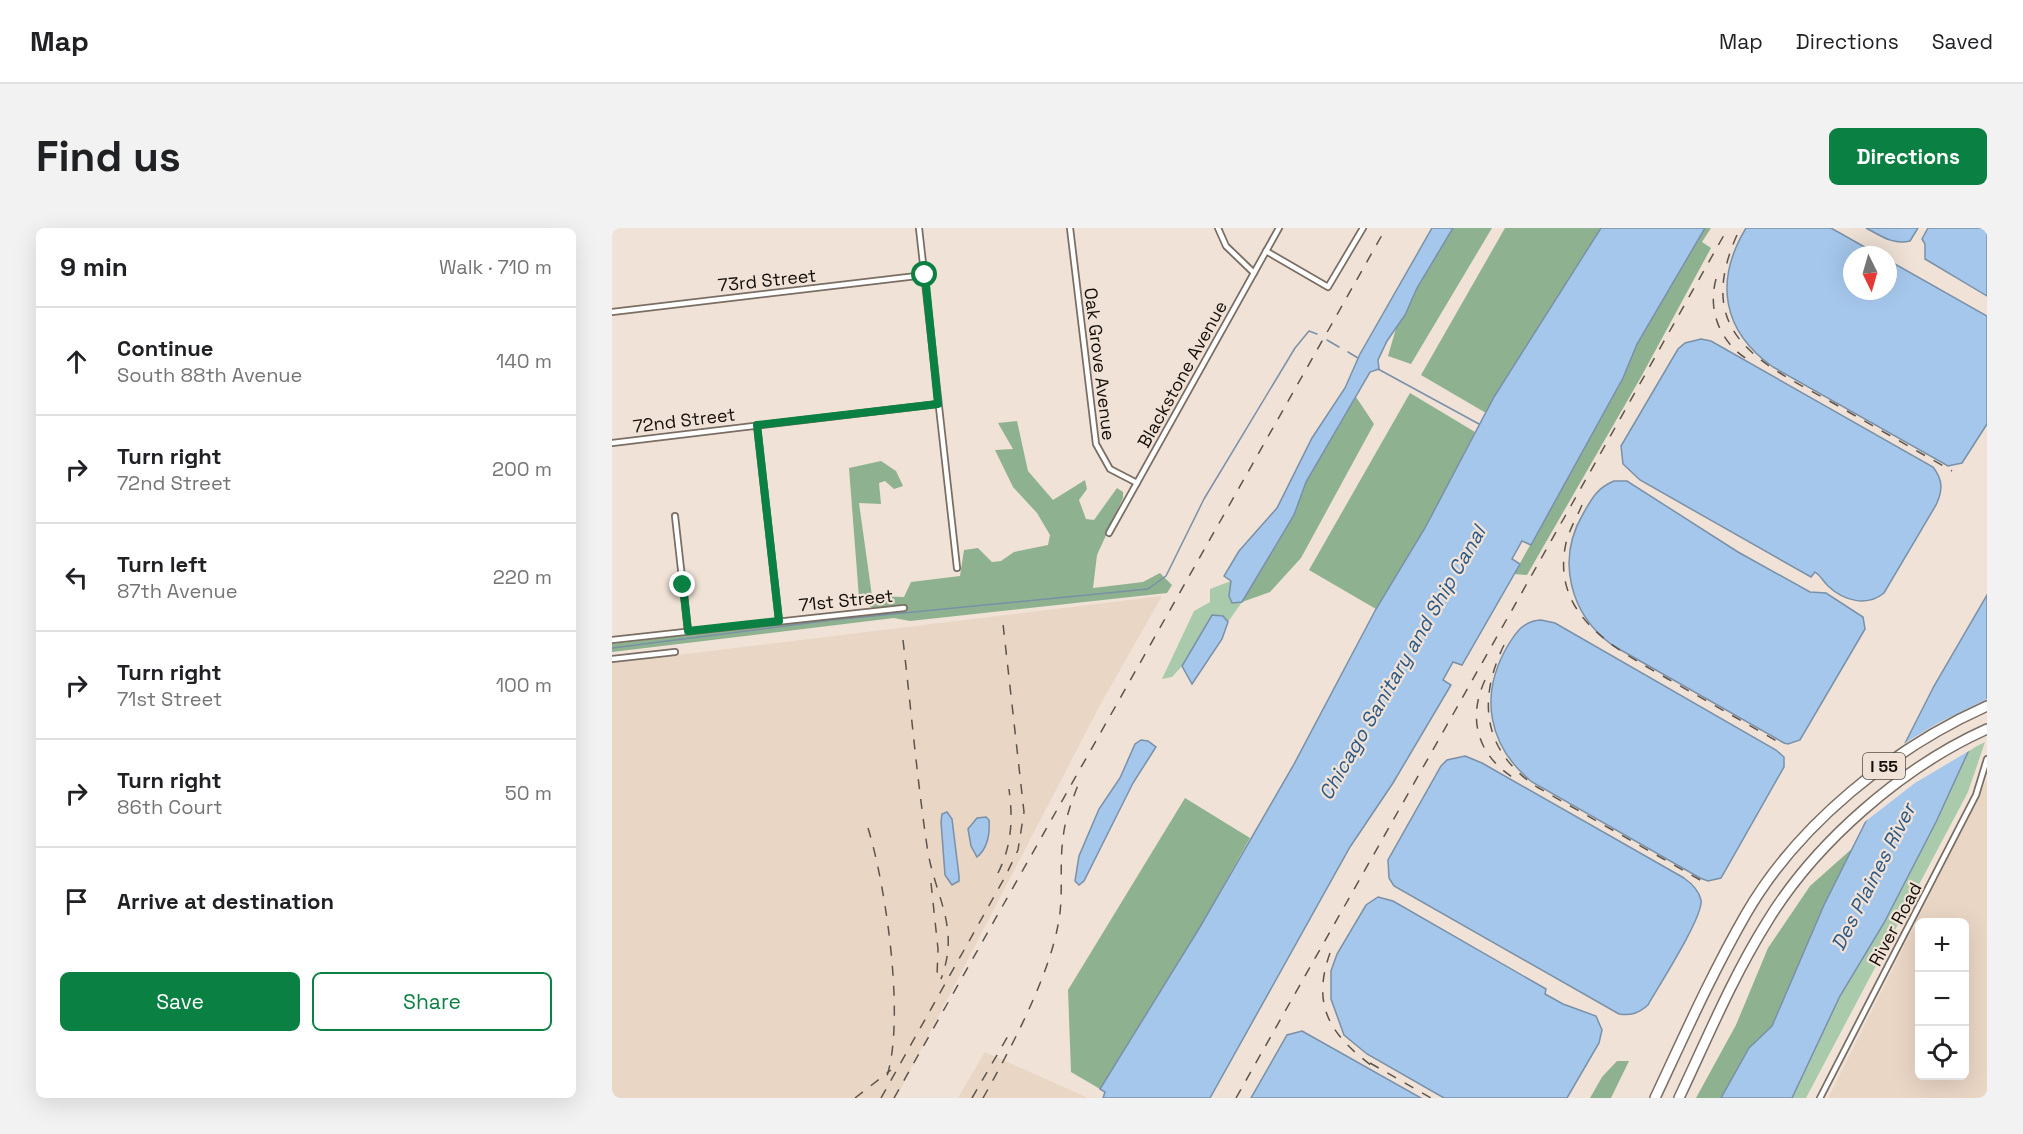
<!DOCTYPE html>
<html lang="en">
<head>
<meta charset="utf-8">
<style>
	:root { --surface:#fff; --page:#f2f2f2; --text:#202124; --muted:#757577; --line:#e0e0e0; --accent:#0b8043 }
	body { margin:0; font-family:"Space Grotesk",sans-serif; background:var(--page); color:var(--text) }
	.controls { position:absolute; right:18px; bottom:18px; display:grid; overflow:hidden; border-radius:9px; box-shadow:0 6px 24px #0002 }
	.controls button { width:54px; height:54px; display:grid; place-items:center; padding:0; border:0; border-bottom:2px solid var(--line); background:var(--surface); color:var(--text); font:30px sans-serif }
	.compass { position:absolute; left:1231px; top:18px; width:54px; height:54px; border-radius:50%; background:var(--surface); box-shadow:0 6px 24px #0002; rotate:175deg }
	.stop { position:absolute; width:18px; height:18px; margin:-14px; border:4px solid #0b8043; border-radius:50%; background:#fff }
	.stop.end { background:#0b8043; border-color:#fff; box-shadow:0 2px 6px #0008 }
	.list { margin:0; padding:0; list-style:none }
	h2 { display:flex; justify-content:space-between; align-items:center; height:78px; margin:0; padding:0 24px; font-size:26px }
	h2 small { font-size:20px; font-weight:400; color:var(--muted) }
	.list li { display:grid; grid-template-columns:39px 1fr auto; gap:18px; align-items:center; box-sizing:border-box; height:108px; padding:0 24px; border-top:2px solid var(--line) }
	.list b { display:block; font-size:22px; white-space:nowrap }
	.list p { margin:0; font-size:20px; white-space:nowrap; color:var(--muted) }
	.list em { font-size:20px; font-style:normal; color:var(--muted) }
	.actions { display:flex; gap:12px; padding:18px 24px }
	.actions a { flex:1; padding:14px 0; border:2px solid var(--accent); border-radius:9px; text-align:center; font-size:21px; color:var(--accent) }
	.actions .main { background:var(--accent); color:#fff }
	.icon { flex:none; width:33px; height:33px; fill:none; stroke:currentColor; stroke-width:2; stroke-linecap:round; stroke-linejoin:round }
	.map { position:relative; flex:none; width:1375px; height:870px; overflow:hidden; border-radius:9px }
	header { display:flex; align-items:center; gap:36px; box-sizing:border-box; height:84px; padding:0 30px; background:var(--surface); border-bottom:2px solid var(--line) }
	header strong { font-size:28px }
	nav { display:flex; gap:33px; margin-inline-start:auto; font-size:21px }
	.intro { display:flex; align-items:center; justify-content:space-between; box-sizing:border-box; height:144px; padding:0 36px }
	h1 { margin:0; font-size:42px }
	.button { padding:15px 27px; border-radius:9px; background:var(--accent); color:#fff; font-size:21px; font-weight:700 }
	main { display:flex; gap:36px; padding:0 36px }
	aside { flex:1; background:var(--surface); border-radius:9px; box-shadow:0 6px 24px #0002 }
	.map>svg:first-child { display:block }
</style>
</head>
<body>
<header>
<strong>Map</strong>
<nav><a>Map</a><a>Directions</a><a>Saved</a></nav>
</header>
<div class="intro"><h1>Find us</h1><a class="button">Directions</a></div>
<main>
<aside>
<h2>9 min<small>Walk · 710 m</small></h2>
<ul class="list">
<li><svg class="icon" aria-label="ahead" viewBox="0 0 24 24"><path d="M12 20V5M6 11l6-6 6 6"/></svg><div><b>Continue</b><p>South 88th Avenue</p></div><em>140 m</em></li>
<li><svg class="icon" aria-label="right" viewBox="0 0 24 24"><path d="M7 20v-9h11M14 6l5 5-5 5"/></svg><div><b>Turn right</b><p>72nd Street</p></div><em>200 m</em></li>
<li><svg class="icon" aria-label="left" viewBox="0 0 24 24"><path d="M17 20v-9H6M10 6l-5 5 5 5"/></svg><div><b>Turn left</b><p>87th Avenue</p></div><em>220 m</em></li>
<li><svg class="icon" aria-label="right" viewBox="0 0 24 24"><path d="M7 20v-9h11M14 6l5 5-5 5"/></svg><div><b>Turn right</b><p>71st Street</p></div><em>100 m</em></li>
<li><svg class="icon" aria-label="right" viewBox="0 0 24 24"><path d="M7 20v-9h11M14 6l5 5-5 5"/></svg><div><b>Turn right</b><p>86th Court</p></div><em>50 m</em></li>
<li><svg class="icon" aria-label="arrive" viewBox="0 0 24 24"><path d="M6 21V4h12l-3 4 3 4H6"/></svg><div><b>Arrive at destination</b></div></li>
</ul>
<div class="actions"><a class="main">Save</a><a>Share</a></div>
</aside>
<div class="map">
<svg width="1375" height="870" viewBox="0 0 1375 870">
	<rect width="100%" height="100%" fill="#f0e2d6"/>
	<g fill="#ead6c5" fill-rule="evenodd">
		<path d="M550 368 487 479 284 870H0V435Z"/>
		<path d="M1375 550V870H1216L1368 566ZM1352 694V848H1308V694Z"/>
		<path d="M373 824 476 870H346Z"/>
	</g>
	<g fill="#aacbab">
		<path d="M619 353 620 375 630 374 616 394 611 388 600 387 570 438 560 449 550 451 582 383 598 374V361Z"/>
		<path d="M1373 514 1356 564 1194 870H1180L1228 768 1272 695 1324 594 1357 522Z"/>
	</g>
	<g fill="#8eb28f">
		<path d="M841 0H880L799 136 776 128 785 97 793 87 805 60Z"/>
		<path d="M893 0H989L874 185 809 147Z"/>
		<path d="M1093 0H1099L1090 14 1099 20 1029 149 915 347 902 346 1011 150 1025 116Z"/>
		<path d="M798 165 863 204 813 300 764 381 697 342Z"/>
		<path d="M744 169 762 196 689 330 658 364 630 374 682 287 694 254Z"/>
		<path d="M405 193 416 243 441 272 473 252 475 261 467 272 474 291 482 292 505 260 511 264V270L485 327 481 360 531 354 548 345 560 357 555 365 298 393 282 390 0 424V416L256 386 260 380 247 370 237 240 269 233 284 243 291 258 282 261 273 253 267 255 269 276 247 275 260 368 292 369 299 354 348 348 352 322 366 320 380 334 389 333 402 324 436 317 438 307 425 285 401 259 383 222 401 221 386 195Z"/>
		<path d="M573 570 638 610 588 699 488 861 459 844 456 762Z"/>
		<path d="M1243 618 1212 677 1160 798 1137 820 1109 870H1084L1124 797 1156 720 1198 658Z"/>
		<path d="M1005 833H1017L999 870H978L990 849Z"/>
	</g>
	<g fill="#a5c7eb" stroke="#7990a8" stroke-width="1.5">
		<path d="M820 0H841L805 60 793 87 775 113 766 132 767 141 758 144 694 254 682 287 630 374 620 375 617 368 619 353 612 348 627 323 665 280 700 210 733 160 748 126Z"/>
		<path d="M989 0H1093L1025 116 1011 150 919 317 910 313 900 331 908 336 850 437 841 434 831 452 839 457 781 555 738 619 598 870H491L493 864 488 861 588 699 681 538 764 381 813 300 882 169Z"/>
		<path d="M1134 0H1219L1267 27H1240V63H1276V32L1375 88V196L1350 235 1336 238 1161 139C1110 103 1102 53 1134 0Z"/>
		<path d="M1254 0H1306L1298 13C1281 17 1269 8 1254 0Z"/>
		<path d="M1316 0H1375V68L1313 31V16L1310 11Z"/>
		<path d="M1089 111 1099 113 1321 239C1331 252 1331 262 1324 277L1272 365C1255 379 1232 373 1216 358 1211 353 1209 348 1203 344L1199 349 1028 252 1011 236 1009 218 1066 121 1073 115Z"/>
		<path d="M1002 253H1015L1126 324 1198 364 1214 365 1251 389 1253 401 1188 512 1176 516 1172 515 1000 417C958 386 944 332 971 286 980 270 985 260 1002 253Z"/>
		<path d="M1375 367V492L1357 522 1324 594 1272 695 1228 768 1180 870H1109L1137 820 1160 798 1212 677 1283 535 1322 458Z"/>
		<path d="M600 387 611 388 616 394 610 411 580 456 570 438Z"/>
		<path d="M929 392 943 395 1164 522 1172 529V539L1109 650 1096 653 1088 650 920 554C876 518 867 468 895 419 904 404 911 393 929 392Z"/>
		<path d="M529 512 536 513 544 519 521 555 472 653 467 657 463 653 467 628 487 581 508 550 523 516Z"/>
		<path d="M853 528 870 535 1072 650C1079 655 1087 662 1089 672 1092 688 1046 759 1036 777 1027 785 1019 788 1007 786L782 658 777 650 776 632 829 538 835 532Z"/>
		<path d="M335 584 340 591 347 648V653L340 657 333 647 329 594 330 586Z"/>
		<path d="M374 589 377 592C378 606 376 620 365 629L359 618 356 601 365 590Z"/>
		<path d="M766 669 781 673 934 761 933 766 951 776 984 788 990 802 987 815 955 870H832L755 826 732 807 719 771V743L725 726 754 677Z"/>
		<path d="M690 803 809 870H639L675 807Z"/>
	</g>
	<path fill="#f0e2d6" d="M1375 471V498L1362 520 1303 555 1250 596 1288 518 1326 495Z"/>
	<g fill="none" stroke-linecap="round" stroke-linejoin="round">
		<g stroke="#7990a8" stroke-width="1.5">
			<path d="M715 112 727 119"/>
			<path d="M736 124 746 130"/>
			<path d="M766 141 867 196"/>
			<path d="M0 420 220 392 536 361 554 348 592 271 683 120 697 103 705 106"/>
		</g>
		<defs>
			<g id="minor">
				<path d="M307 0 345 340"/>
				<path d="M458 0 484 216 498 241 525 255"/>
				<path d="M606 0 614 18 642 45"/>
				<path d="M654 23 716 59 751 0"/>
				<path d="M0 84 313 47"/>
				<path d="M145 197 167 393"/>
				<path d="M0 215 326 176"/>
				<path d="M63 288 76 403"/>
				<path d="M497 305 667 0"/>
				<path d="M0 412 292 380"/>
				<path d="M0 431 63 424"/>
				<path d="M1208 870 1364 567 1375 531"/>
			</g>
			<g id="motorway">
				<path d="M1043 870C1072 808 1100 745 1134 686 1186 596 1281 520 1375 478"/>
				<path d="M1067 870C1095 811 1120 750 1155 694 1203 615 1290 539 1375 501"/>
			</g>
		</defs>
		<use href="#minor" stroke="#7a6e64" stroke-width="8"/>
		<use href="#motorway" stroke="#7a6e64" stroke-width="12"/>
		<use href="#minor" stroke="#fff" stroke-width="4.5"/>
		<use href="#motorway" stroke="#fff" stroke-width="9"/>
		<g stroke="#5c544d" stroke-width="1.5" stroke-dasharray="10 10" stroke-linecap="butt">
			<path d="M1125 7C1081 106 1147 134 1221 175 1261 198 1300 220 1340 243"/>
			<path d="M1104 51C1095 84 1109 116 1138 133"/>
			<path d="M970 277C965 289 957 302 954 315 938 388 1004 421 1056 451 1093 472 1130 493 1168 515"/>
			<path d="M291 412C299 481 305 550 315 618 322 668 349 698 329 751"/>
			<path d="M892 417C865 473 871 523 925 559L1090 653"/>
			<path d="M873 452C854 493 867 531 907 553"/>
			<path d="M256 600C274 658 294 794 274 851"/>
			<path d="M386 645C400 617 401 591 397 561"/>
			<path d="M319 655 326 721 325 748"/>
			<path d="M718 725C698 781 721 809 764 841"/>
			<path d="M758 835 819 870"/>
			<path d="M243 870 279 842"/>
			<path d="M269 870 393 649 406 622 412 584 391 396"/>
			<path d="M282 870 774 0"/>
			<path d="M360 870 396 808"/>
			<path d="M371 870C398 822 436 751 446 697 452 669 447 639 451 610 453 592 459 575 466 557"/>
			<path d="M624 870 1116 0"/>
		</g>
	</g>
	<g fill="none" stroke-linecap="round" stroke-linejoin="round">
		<path stroke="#0b8043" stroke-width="8" d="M71 357 76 403 167 393 145 197 326 176 313 47"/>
	</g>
	<g text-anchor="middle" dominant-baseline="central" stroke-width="4.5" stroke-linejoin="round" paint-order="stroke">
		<rect fill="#f0e2d6" stroke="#554e47" stroke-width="1.5" x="1251" y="525" width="42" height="26" rx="4.5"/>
		<g font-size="16" font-weight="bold" fill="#130e0a">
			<text x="1272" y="538">I 55</text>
		</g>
		<g font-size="18" fill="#130e0a" stroke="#f0e2d6">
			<text transform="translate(155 52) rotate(-6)">73rd Street</text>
			<text transform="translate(488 136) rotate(83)">Oak Grove Avenue</text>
			<text transform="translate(570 146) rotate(-61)">Blackstone Avenue</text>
			<text transform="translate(72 192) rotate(-7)">72nd Street</text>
			<text transform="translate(234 372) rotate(-6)">71st Street</text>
			<text transform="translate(1283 696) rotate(-62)">River Road</text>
		</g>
		<g font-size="20" font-style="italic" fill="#295887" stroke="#f0e2d6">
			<text transform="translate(790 435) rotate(-60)">Chicago Sanitary and Ship Canal</text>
			<text transform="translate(1261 649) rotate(-63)">Des Plaines River</text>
		</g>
	</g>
</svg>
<div class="controls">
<button>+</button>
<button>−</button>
<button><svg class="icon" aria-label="locate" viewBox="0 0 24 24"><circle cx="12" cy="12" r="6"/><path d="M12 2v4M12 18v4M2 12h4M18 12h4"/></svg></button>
</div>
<svg class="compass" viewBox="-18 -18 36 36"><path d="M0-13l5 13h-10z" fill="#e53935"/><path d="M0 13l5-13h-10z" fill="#757577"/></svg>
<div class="stop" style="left:313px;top:47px"></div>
<div class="stop end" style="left:71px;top:357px"></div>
</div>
</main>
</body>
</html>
